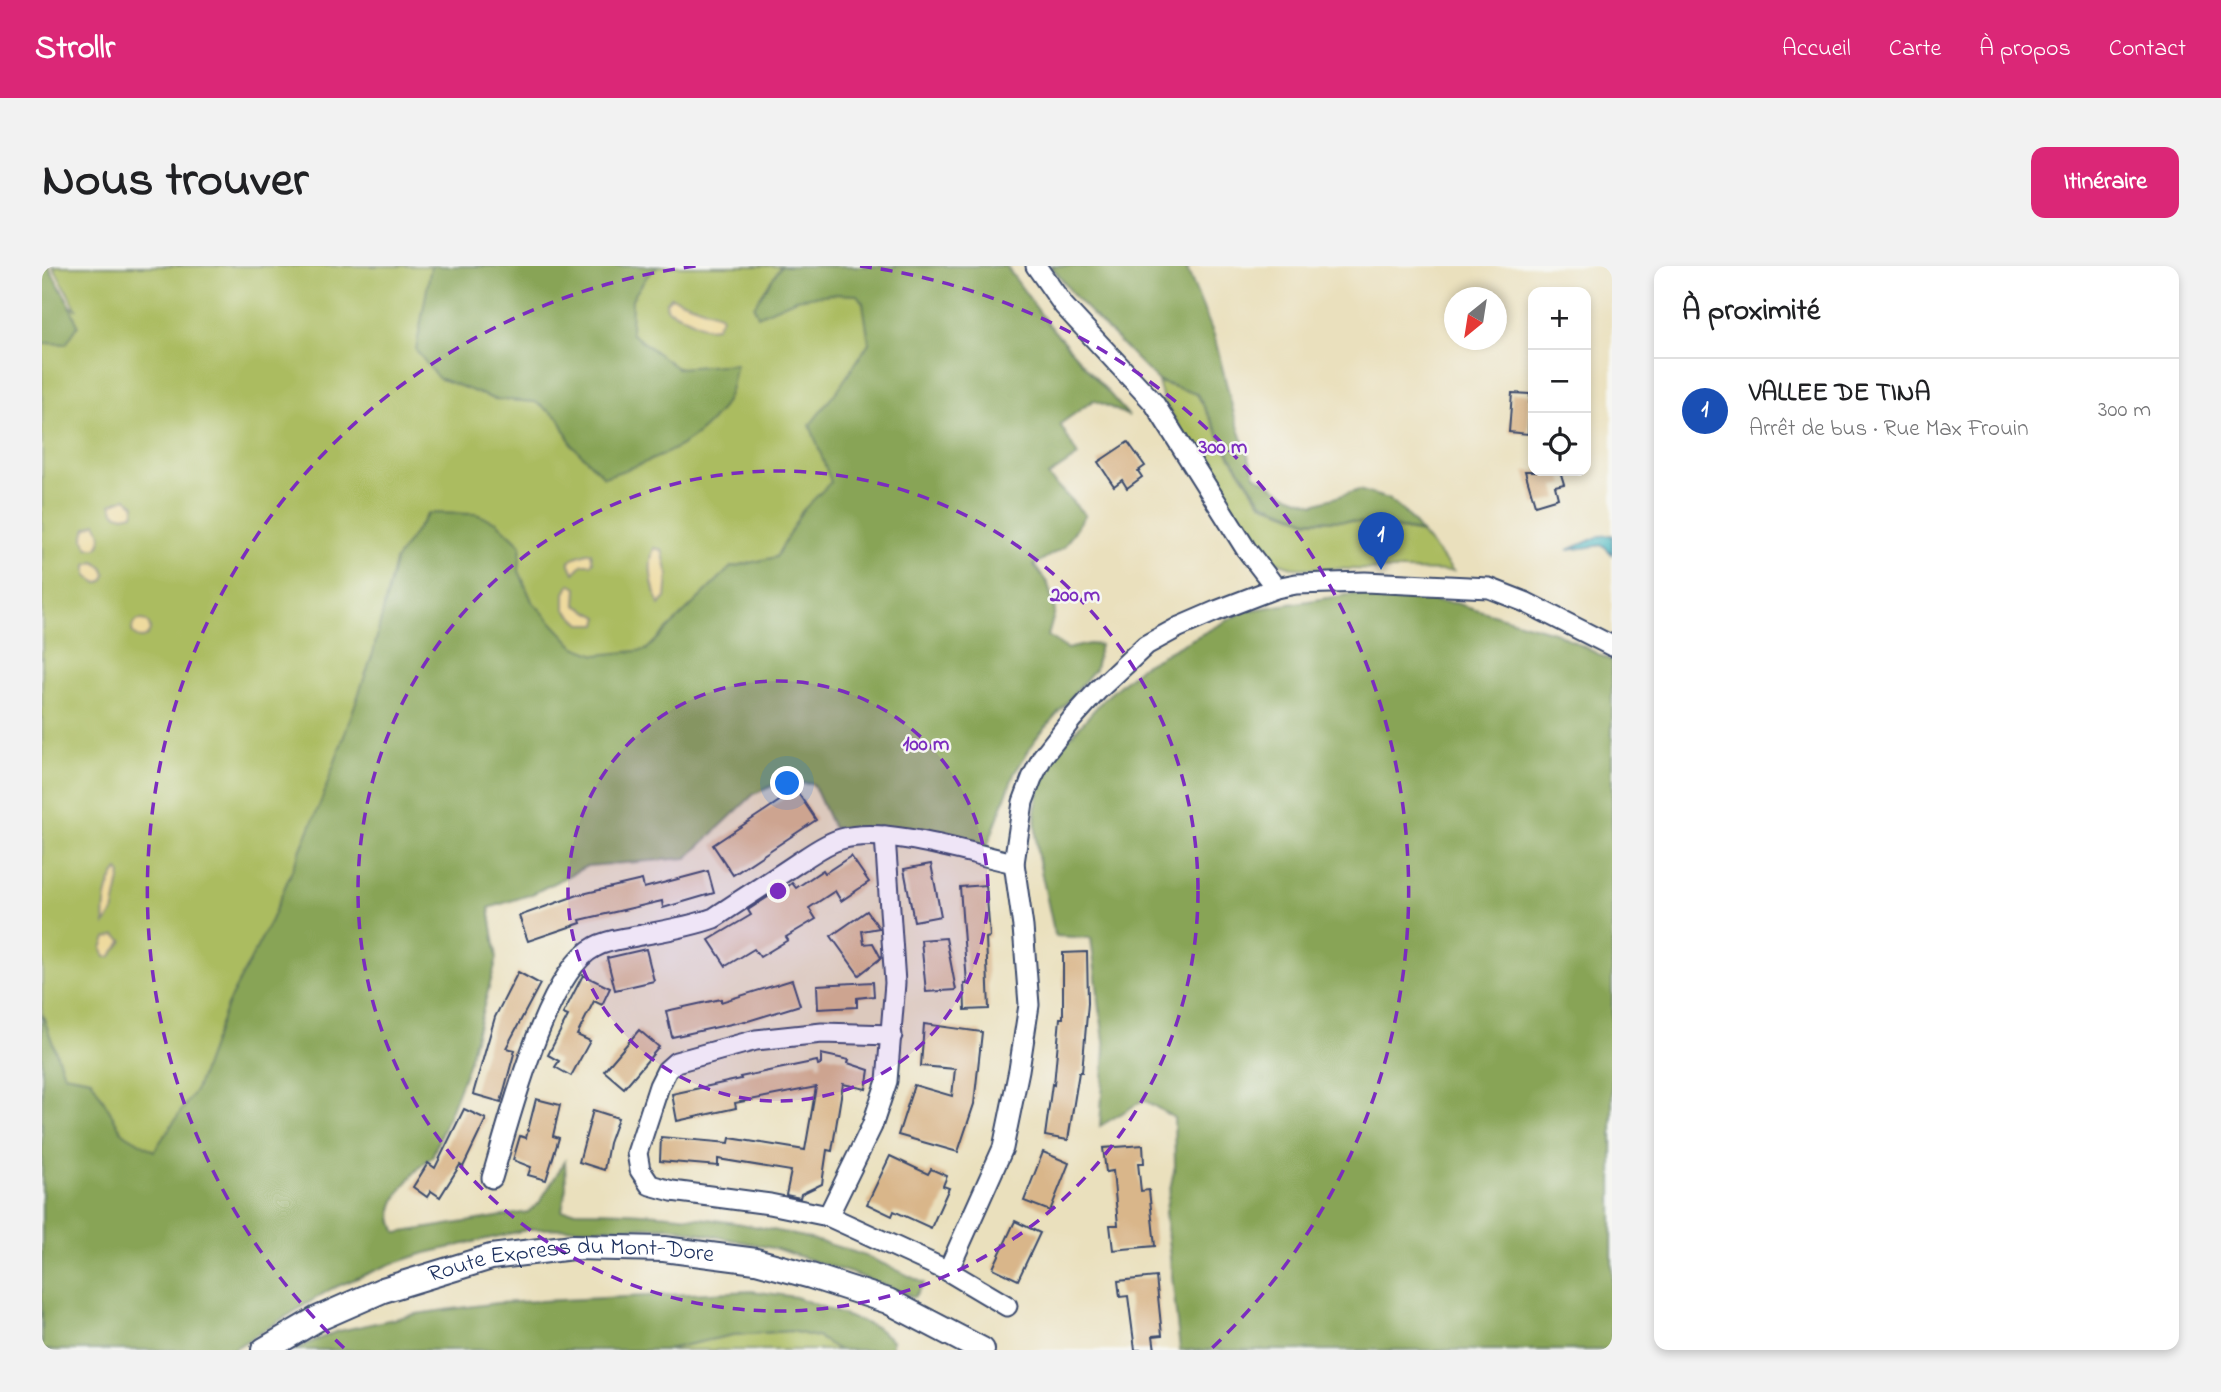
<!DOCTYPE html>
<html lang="fr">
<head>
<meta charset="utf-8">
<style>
	:root { --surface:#fff; --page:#f2f2f2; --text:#202124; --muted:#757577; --line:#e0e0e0; --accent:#db2777 }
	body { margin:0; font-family:"Indie Flower",sans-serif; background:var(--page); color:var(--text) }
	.controls { position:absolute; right:21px; top:21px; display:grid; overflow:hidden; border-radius:14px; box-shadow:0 4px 10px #0003 }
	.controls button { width:63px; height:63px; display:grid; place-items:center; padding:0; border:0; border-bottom:2px solid var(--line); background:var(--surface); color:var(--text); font:35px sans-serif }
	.compass { position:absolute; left:1402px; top:21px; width:63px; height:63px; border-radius:50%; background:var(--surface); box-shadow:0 4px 10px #0003; rotate:210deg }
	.you { position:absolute; left:746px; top:518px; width:24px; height:24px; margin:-18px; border:5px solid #fff; border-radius:50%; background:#1a73e8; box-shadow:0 0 0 10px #1a73e833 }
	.badge { display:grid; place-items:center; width:46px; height:46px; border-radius:50%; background:var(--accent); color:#fff; font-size:23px; font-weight:700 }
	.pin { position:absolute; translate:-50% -58px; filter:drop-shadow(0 2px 4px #0008) }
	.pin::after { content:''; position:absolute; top:37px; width:24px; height:21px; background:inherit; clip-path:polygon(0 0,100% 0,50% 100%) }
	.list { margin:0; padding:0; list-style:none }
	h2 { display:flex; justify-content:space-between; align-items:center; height:91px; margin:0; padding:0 28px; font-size:30px }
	h2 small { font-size:23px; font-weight:400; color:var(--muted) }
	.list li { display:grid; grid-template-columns:46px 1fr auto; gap:21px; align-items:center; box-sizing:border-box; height:105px; padding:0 28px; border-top:2px solid var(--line) }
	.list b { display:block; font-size:26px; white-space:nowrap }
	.list p { margin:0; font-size:23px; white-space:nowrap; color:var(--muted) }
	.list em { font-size:23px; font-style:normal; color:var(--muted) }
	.icon { flex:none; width:38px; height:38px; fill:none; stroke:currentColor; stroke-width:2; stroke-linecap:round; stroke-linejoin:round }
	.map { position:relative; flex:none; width:1570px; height:1084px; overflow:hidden; border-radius:14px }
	header { display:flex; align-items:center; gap:42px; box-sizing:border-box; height:98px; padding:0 35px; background:var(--accent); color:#fff }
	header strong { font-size:33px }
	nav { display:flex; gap:38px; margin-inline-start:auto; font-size:24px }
	.intro { display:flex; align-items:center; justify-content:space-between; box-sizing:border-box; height:168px; padding:0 42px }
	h1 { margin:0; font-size:49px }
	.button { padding:18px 32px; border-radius:14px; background:var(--accent); color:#fff; font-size:24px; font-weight:700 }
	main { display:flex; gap:42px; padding:0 42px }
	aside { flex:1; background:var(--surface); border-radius:14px; box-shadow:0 4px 10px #0003 }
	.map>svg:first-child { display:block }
</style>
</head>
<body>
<header>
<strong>Strollr</strong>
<nav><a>Accueil</a><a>Carte</a><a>À propos</a><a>Contact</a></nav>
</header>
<div class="intro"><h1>Nous trouver</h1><a class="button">Itinéraire</a></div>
<main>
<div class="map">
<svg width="1570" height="1084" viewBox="0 0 1570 1084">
	<rect width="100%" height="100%" fill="#f6f6f2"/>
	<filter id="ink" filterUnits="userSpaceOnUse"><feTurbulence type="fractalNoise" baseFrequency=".0143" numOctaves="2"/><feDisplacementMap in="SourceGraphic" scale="14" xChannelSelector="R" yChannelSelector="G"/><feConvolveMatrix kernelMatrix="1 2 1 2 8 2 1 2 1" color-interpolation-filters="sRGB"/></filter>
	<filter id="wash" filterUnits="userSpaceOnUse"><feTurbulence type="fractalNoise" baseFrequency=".00686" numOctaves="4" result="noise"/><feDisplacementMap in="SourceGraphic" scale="28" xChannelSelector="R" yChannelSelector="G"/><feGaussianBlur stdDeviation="1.57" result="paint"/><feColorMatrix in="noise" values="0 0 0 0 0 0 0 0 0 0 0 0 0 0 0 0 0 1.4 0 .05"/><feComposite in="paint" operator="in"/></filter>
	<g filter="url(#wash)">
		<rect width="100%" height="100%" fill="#eae0bd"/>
		<g fill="#abbc60" stroke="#63765f" stroke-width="2">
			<path d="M11 0H935L987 83 476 538 224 955 0 879V21L35 44Z"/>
			<path d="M1116 116 1155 128 1191 195 1219 237 1265 255H1310L1379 267 1411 305 1253 302 1229 294 1213 275 1122 137Z"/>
			<path d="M749 1065 775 1071 798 1084H621L691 1069Z"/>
		</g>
		<g fill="#88a456" stroke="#526a5a" stroke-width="2">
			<path d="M0 0H6L26 35 36 60 24 78 0 77Z"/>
			<path d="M389 0H617L606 9 590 33 589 67 635 102 694 98C691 109 690 124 684 135 659 179 608 196 562 211L530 179 517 152 493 136 452 133 396 112 374 84Z"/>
			<path d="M739 0H964L1006 58 1087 150 1052 134 1018 158 1036 190 1006 210 1043 249 1022 281 992 299 1006 318 1013 345 1006 370 1025 383 1047 378 1058 379 1053 403 995 471 972 508 943 586 860 568 791 562 771 518 739 516 712 528 645 592 545 600 490 628 447 642 455 692 425 802 390 891C377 899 351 930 350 945 349 953 352 960 355 967L486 946 497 937 523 895 524 922 520 945C617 944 717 954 809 985 834 993 858 1006 882 1017L872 1031 815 1009 735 983 628 961 488 963 380 988 344 1000 289 1023 190 1084H0V747L22 808 49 813 80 866 112 885 154 823 185 739 229 654 280 533 331 387 353 295 386 247 434 248 455 256 479 279 477 305 490 335 533 381 554 389 604 384 689 301 734 291 760 245 789 216 768 159 797 122 827 77 821 37 815 29 788 28 754 33 716 50 712 40Z"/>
			<path d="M1009 0H1147L1145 3 1172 69 1192 148 1213 209 1244 228 1272 238 1317 224 1346 233 1364 248 1379 266 1309 255 1266 254 1220 236 1192 195 1155 128 1116 115 1035 33Z"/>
			<path d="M1311 328 1413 337 1515 367 1570 395V1084H1138L1123 946 1133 900 1132 852 1102 834 1058 860 1063 783 1049 672 1013 670 995 586 993 545 999 515 1019 481 1061 434 1100 400 1203 345Z"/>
			<path d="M710 1025 754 1031 833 1061 850 1074V1084H797L775 1071 749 1065 691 1069 621 1084H251L293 1066 374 1048 455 1037Z"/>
		</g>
		<g fill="#eeda9e" stroke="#84847e" stroke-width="2">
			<path d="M629 31 678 48 680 51 674 61 665 62 625 43 624 36Z"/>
			<path d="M84 232 93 239 91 248 82 250 73 247 69 238Z"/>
			<path d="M54 257C59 266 61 272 56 282H46C41 275 41 270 44 262Z"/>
			<path d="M612 282 620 284 626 309 624 332 617 339C610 320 605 300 612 282Z"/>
			<path d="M545 287H549L551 295 549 298H541L532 307 527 296 533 291Z"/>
			<path d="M53 296 61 302 64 308 62 314 56 317 45 310V299Z"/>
			<path d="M528 318 535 322 534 339 557 351 555 358H539L523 343V327Z"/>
			<circle cx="99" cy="363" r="9"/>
			<path d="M76 604 79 608 71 647 63 658C61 641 64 618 76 604Z"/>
			<path d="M74 669 81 675 68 691H63L60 682 64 672Z"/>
		</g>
		<path fill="#48b7c0" stroke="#32738f" stroke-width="2" d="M1570 269V288L1561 279 1526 284 1558 270Z"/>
		<g id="blocks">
			<g fill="#d9b68a">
				<path d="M1470 127 1488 128 1486 168 1467 166Z"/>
				<path d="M1086 176 1103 200 1096 205 1100 211 1085 222 1080 214 1072 220 1056 196Z"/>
				<path d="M1483 205H1518L1522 218 1513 220 1516 232 1493 239Z"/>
				<path d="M754 524 774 554 691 609 671 579Z"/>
				<path d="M809 590 827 616 799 635 793 625 767 642 774 653 744 671 746 674 718 691 712 683 684 700 667 674 709 649 706 644 743 620 745 621 750 617 754 622 781 604 783 607Z"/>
				<path d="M889 598 899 650 872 655 862 603Z"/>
				<path d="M666 605 672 627 621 642 620 635 538 654 539 657 486 675 477 650 536 629 600 614 602 622Z"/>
				<path d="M944 619 948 671 944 672 947 743 923 744 922 718H925L918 621Z"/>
				<path d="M825 645 837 662 820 665 822 678 831 677 839 692 817 709 789 670Z"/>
				<path d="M904 672 914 724 884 726 879 674Z"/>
				<path d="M604 683 612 715 573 724 565 692Z"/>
				<path d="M1045 686 1046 737 1040 806H1037L1026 874 1003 870 1010 818 1012 819 1018 752H1021V687Z"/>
				<path d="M476 706 498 718 464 782 473 784 459 836 431 828 453 751Z"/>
				<path d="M541 709 568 722 560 739 552 735 535 769 548 775 529 810 513 801 517 795 506 789 526 750 521 748Z"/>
				<path d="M750 714 758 739 703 756V755L630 771 624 745 679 733V736Z"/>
				<path d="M831 716 832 730 815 732V741L776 743 775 719Z"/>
				<path d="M882 758 940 766 932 838 916 886 856 869 872 819 910 830 913 803 879 800Z"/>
				<path d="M597 764 617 781 582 822 562 805Z"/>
				<path d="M779 788 807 794 806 797 827 804 824 823 801 818 790 885 785 884 780 918 759 928 758 932 744 929 749 905 676 893V900L618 895 619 871 687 877 688 872 763 884 774 821 693 837 694 842 635 855 630 828 699 813 698 811 775 795 776 799 779 798Z"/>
				<path d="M494 833 518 839 511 870 517 872 504 914 486 909 489 901 471 894 478 870 484 872Z"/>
				<path d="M422 843 444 853 421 901 418 899 398 931 389 925 385 931 371 921 386 897 393 902Z"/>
				<path d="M551 844 576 852 567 877 562 904 537 896Z"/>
				<path d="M1101 879 1102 897H1096L1099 925 1107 924 1113 980 1071 984 1068 959H1076L1071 905 1064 906 1061 882Z"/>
				<path d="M1001 886 1027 897 1008 945 982 935Z"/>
				<path d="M848 890 886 908 889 903 905 910 901 920 907 922 889 962 852 945 850 950 825 938Z"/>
				<path d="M973 955 998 967 976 1014 951 1002Z"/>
				<path d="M1114 1011 1120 1069 1111 1070 1113 1084H1093L1086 1030 1078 1031 1076 1015Z"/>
			</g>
		</g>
	</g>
	<g filter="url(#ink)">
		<use href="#blocks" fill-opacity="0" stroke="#3a4a6c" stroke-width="2"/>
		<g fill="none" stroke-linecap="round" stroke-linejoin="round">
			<defs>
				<g id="minor">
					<path d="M994 0 1022 40 1112 137 1204 283 1234 322 1254 318 1323 316 1447 322 1483 336 1570 380"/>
					<path d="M850 769 780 767 714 774 634 796 625 804 617 820 595 887 598 904 608 919 630 925 728 938 786 950 906 1005 965 1040"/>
					<path d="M450 912C466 859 504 705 553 681 565 674 581 673 594 670 621 665 647 661 672 652 700 633 729 615 757 596 770 588 784 577 799 573 844 560 926 587 972 597"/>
					<path d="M786 950 830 860 845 815 853 717 843 570"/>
					<path d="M906 1005 961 882 977 804 987 739 981 661 972 597 981 536 990 512 1001 490 1030 453 1056 424 1104 379 1137 361 1174 345 1234 322"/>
				</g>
				<g id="major">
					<path id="s1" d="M222 1084 275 1053 341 1024 449 991 531 981 622 983 714 995 769 1010 846 1035 940 1084"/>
				</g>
			</defs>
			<use href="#minor" stroke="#3a4a6c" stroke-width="23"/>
			<use href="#major" stroke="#3a4a6c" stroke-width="28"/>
			<use href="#minor" stroke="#fff" stroke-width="19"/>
			<use href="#major" stroke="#fff" stroke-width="24"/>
		</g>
	</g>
	<circle cx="736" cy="625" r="210" fill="#7b2cbf" fill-opacity=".12"/>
	<g fill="none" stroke="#7b2cbf" stroke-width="3.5" stroke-dasharray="12 9">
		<circle cx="736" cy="625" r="210"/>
		<circle cx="736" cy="625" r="420"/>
		<path d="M302 1082A630 630 0 0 1 654 0M818 0A630 630 0 0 1 1170 1082"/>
	</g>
	<g text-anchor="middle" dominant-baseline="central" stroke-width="5" stroke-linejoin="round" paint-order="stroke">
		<g font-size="24" fill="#1b2f5e" stroke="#f6f6f2">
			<text stroke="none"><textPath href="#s1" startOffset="326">Route Express du Mont-Dore</textPath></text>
		</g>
	</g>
	<circle cx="736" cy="625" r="10" fill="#7b2cbf" stroke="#f6f6f2" stroke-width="3.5"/>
	<g font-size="21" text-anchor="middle" font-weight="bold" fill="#7b2cbf" stroke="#f6f6f2" stroke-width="5" stroke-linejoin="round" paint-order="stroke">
		<text x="1181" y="187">300 m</text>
		<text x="1033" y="335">200 m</text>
		<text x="884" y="484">100 m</text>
	</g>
</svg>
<div class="controls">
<button>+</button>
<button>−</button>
<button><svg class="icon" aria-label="locate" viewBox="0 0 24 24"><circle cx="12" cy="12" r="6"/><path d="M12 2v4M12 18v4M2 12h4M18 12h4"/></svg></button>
</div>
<svg class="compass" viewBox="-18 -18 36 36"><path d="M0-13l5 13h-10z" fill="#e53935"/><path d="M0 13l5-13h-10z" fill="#757577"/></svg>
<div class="you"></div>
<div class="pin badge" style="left:1339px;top:304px;background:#1a4fb4">1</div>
</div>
<aside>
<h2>À proximité<small></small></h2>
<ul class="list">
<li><span class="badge" style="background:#1a4fb4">1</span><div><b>VALLEE DE TINA</b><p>Arrêt de bus · Rue Max Frouin</p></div><em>300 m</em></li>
</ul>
</aside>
</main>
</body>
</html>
